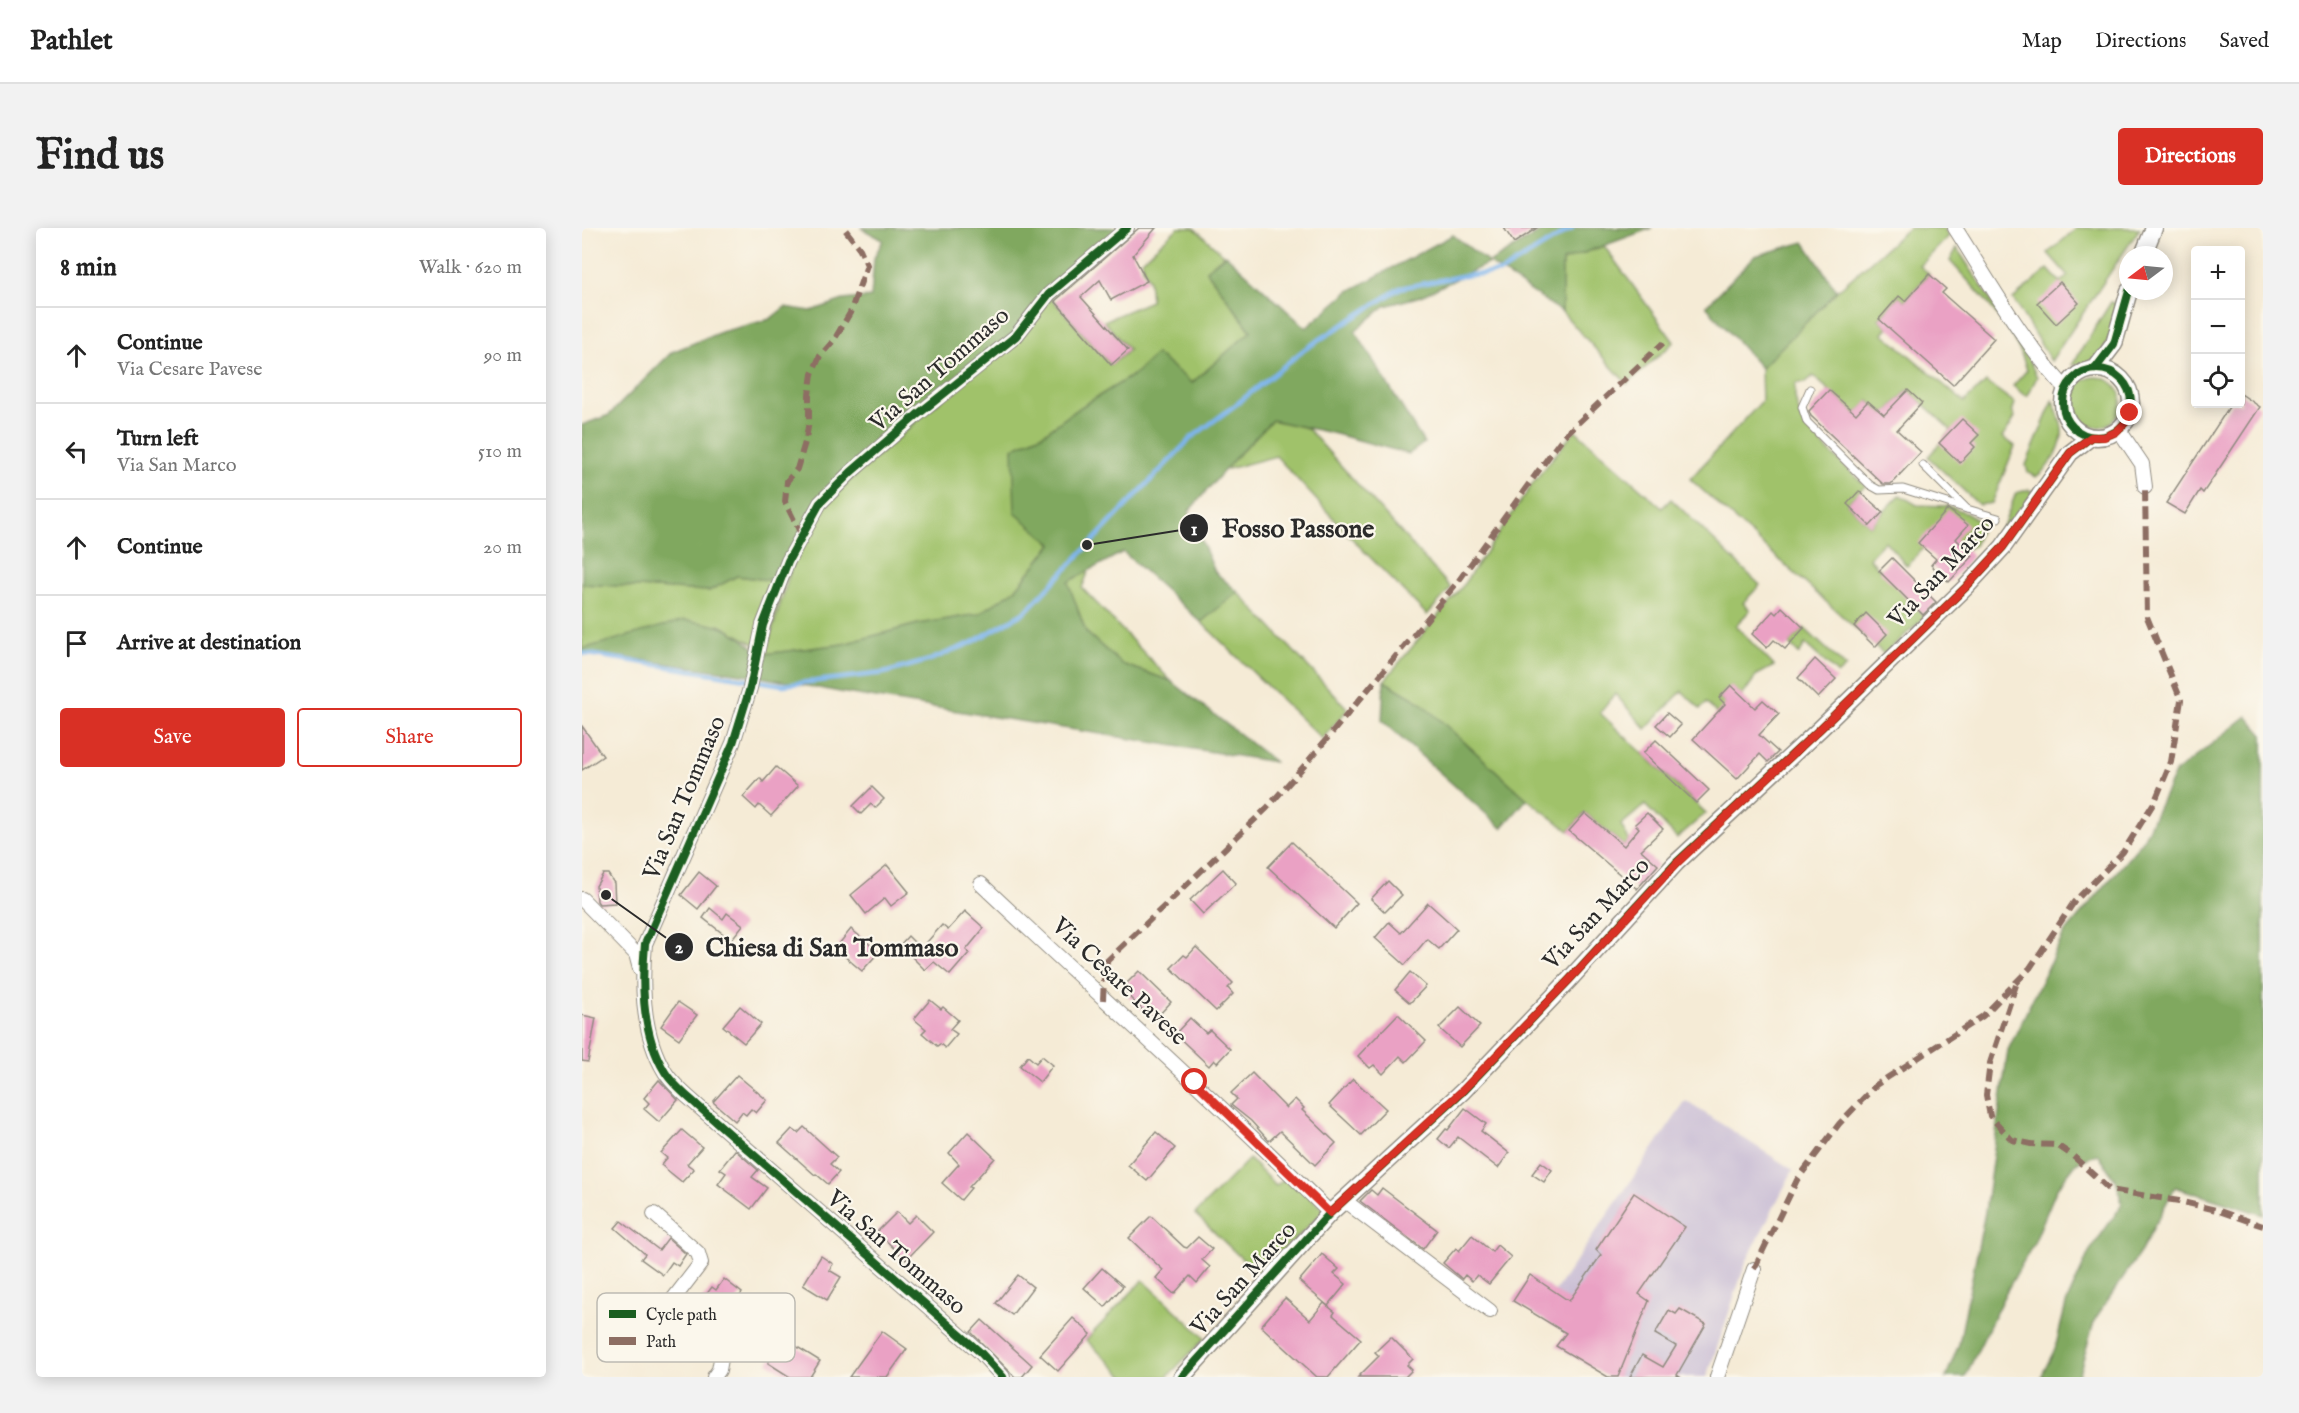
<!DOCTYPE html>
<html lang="en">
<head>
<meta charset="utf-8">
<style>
	:root { --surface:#fff; --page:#f2f2f2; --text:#222; --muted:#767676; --line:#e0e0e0; --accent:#d93025 }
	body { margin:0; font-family:"IM FELL English",serif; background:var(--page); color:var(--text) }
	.controls { position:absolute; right:18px; top:18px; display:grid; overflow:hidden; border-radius:6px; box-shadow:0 3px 15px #0003 }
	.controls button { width:54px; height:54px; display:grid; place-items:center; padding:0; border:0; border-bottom:2px solid var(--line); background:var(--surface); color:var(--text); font:30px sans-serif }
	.compass { position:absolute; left:1537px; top:18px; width:54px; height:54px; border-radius:50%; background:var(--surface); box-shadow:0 3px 15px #0003; rotate:254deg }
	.stop { position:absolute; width:18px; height:18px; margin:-14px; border:4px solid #d93025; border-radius:50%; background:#fff }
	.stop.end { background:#d93025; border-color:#fff; box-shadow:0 2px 6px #0008 }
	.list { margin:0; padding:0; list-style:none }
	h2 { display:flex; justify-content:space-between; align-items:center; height:78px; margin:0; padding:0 24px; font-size:26px }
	h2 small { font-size:20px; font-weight:400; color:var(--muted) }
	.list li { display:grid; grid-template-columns:39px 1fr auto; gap:18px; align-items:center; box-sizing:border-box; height:96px; padding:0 24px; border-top:2px solid var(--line) }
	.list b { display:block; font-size:22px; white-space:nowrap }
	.list p { margin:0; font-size:20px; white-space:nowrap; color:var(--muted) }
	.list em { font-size:20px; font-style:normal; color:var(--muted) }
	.actions { display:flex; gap:12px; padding:18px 24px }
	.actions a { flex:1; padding:14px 0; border:2px solid var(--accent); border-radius:6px; text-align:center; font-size:21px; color:var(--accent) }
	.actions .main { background:var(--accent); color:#fff }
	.icon { flex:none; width:33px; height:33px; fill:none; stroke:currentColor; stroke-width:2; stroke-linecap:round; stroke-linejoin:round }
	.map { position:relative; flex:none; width:1681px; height:1149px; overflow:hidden; border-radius:6px }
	header { display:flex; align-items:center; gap:36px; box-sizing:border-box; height:84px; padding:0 30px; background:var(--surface); border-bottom:2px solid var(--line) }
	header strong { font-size:28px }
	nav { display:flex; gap:33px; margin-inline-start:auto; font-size:21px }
	.intro { display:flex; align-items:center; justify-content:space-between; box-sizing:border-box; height:144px; padding:0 36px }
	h1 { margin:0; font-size:42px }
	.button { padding:15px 27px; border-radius:6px; background:var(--accent); color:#fff; font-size:21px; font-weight:700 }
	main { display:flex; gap:36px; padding:0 36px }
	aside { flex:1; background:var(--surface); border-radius:6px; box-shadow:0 3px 15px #0003 }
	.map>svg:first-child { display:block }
</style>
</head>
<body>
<header>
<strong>Pathlet</strong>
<nav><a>Map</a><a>Directions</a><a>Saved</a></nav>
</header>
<div class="intro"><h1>Find us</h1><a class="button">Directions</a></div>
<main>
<aside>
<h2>8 min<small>Walk · 620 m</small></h2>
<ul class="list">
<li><svg class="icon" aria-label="ahead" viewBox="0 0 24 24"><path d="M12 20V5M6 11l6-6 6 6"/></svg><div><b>Continue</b><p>Via Cesare Pavese</p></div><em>90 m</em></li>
<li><svg class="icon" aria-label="left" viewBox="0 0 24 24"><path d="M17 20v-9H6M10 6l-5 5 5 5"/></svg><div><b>Turn left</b><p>Via San Marco</p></div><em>510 m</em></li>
<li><svg class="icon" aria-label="ahead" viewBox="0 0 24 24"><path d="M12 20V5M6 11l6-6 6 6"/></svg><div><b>Continue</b></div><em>20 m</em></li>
<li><svg class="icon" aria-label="arrive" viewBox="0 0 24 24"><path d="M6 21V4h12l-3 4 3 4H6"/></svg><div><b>Arrive at destination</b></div></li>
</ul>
<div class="actions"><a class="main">Save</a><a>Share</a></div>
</aside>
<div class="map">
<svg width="1681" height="1149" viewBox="0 0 1681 1149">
	<rect width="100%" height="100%" fill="#fbf7ec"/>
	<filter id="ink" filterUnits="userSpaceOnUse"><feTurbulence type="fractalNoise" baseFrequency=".0167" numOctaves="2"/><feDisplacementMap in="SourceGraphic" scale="12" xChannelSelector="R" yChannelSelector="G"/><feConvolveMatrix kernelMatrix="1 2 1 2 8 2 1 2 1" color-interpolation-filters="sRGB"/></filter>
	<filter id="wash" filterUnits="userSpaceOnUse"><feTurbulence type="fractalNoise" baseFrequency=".008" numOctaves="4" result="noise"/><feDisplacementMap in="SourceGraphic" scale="24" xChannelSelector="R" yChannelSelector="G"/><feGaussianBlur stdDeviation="1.35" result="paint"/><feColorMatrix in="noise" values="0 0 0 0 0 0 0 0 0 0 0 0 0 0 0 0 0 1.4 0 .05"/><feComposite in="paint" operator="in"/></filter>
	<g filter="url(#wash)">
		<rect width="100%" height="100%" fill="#f5ebd6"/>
		<path fill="#cbbfd5" d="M1104 873 1211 942 1164 1034 1125 1149H1026L975 1119 983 1105 931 1073 948 1047 973 1063Z"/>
		<g fill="#a0c26b" stroke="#66764b" stroke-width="1.5">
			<path d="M596 0H612L642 27 624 42 669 103 610 155 574 126 553 146 499 179 461 206 431 220 470 316 433 362 397 386 336 396 261 416 183 426 210 338 242 279 270 248 469 70 529 137 547 122 522 93 569 73 567 52 561 40 560 32Z"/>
			<path d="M1327 0H1362L1367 8 1338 38 1347 46 1323 73 1317 68 1297 91 1306 99 1301 105 1382 174 1404 154 1433 175 1430 184 1433 189 1421 209 1433 218 1410 275 1397 277 1346 229 1369 202 1326 162 1302 187 1287 173 1274 186 1231 148 1223 155H1214C1204 194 1260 234 1284 258L1277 263 1265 276 1288 298 1318 267 1335 277 1365 278 1380 283 1401 295 1392 318 1384 321 1342 320 1325 338 1303 313 1287 330 1343 389 1302 426 1108 251 1180 173 1179 140 1255 63Z"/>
			<path d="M1495 0H1558L1469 133 1431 71 1466 41 1478 54 1486 48 1466 25Z"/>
			<path d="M1022 18 1092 114 1045 156 980 84V33Z"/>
			<path d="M1375 20 1446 130 1455 149 1446 167H1442L1431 158 1445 142C1433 100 1396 64 1368 33Z"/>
			<path d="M1529 74 1537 78C1528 107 1527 136 1490 137Z"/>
			<circle cx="1514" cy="174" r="25"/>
			<path d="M1471 172C1474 181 1479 191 1480 200 1482 218 1468 239 1454 249L1446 245 1444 237Z"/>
			<path d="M690 192 725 200 869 360 845 387 775 316 694 228 642 242Z"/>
			<path d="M993 202 1080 280 1089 271 1178 357 1161 375 1168 382 1154 398 1192 438 1175 447 1160 468 1149 458 1137 470 1163 495 1154 504 1124 475 1118 481 1100 463 1064 501 1033 466 1018 485 1124 585 1095 610 1063 577 1039 597 1047 612 1042 618 1003 585 987 603 945 571 838 474 802 453 879 360 954 251Z"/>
			<path d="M1446 262 1452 264 1426 304 1383 352 1393 331 1406 322 1413 312 1422 296 1434 265Z"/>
			<path d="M507 342 500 360 589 453 540 437 504 404 485 354Z"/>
			<path d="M155 348 202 354 183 422 138 397 48 409 0 421V356L127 363Z"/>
			<path d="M656 364 766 481 740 511 619 394Z"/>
			<path d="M1222 400 1264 439 1256 446 1223 416 1217 426 1207 416Z"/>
			<path d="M667 931 694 958 706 947 742 982 678 1048 613 986Z"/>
			<path d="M561 1052 623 1110 585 1149H543L504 1112Z"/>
		</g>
		<g fill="#80a85f" stroke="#566a45" stroke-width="1.5">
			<path d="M279 0H540L433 106 241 277 202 354 155 348 127 363 0 356V197L27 187 90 124 139 104 188 91 203 79 229 83 261 72 289 69 292 30 301 12Z"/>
			<path d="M964 0H1070L980 33V84L907 35 839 68 803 78 773 103 842 215 827 226 754 206 690 192 653 230 607 283 633 344 656 364 619 394 541 324 486 354 504 404 540 436 589 453 693 534 263 465 178 449 183 426 261 416 336 396 397 386 433 362 470 316 433 285 431 220 461 206 499 179 553 146 574 126 610 155 669 103 624 42 644 27 724 100 767 63 871 7 907 35Z"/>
			<path d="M1222 14 1255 63 1179 140 1124 78 1173 28Z"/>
			<path d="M102 392C143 398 148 399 179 426L174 448 0 424V421Z"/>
			<path d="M802 453 838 474 945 571 920 600 800 493Z"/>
			<path d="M1665 488 1681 507V987L1593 959 1559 1023 1513 1091 1496 1149H1459L1473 1121 1484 1076 1507 1024 1540 977 1535 955 1516 926 1495 934 1475 960 1453 1013 1423 1066 1383 1149H1364L1377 1116 1403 984 1426 822 1482 706 1560 614 1593 545Z"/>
		</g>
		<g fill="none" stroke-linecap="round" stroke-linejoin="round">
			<path stroke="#7eb5ed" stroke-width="4.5" d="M0 425 201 457 302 445 348 432 389 415 443 384 609 210 656 175 723 121 818 60 879 48 919 44 990 0"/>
		</g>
		<g id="blocks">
			<g fill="#eaa1c4">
				<path d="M557 0H574L551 27 565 53 529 72 518 52 499 69 546 122 529 137 473 73Z"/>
				<path d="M922 0H955L932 15Z"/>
				<path d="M1347 46 1364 61 1360 65 1412 111 1371 157 1297 91 1317 68 1323 73Z"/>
				<path d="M1478 54 1497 75 1474 96 1455 75Z"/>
				<path d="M1247 162 1274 186 1286 173 1302 187 1326 162 1340 175 1315 202 1339 224 1309 256H1301L1229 188 1227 183Z"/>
				<path d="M1659 166 1678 179 1621 265 1618 262 1603 286 1584 275 1649 176H1659Z"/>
				<path d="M1380 191 1397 207 1389 215 1393 219 1378 235 1357 215Z"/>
				<path d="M1277 263 1301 284 1288 298 1265 276Z"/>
				<path d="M1366 281 1386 297 1374 311 1391 328 1367 354 1349 337 1354 331 1336 315Z"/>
				<path d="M1310 330 1354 374 1341 387 1297 343Z"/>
				<path d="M1200 379 1222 400 1203 421 1192 412 1185 420 1170 406 1191 383 1194 386Z"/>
				<path d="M1284 385 1305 406 1293 419 1272 398Z"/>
				<path d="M1233 431 1254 451 1236 470 1216 450Z"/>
				<path d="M1149 457 1173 480 1181 472 1197 486 1177 507 1196 524 1186 534 1178 526 1155 551 1111 511 1143 476 1137 470Z"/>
				<path d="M1085 485 1099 497 1088 509 1074 497Z"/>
				<path d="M0 498 21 528 0 542Z"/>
				<path d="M1074 512 1127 562 1114 575 1061 525Z"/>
				<path d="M194 539 216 558 189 588 177 577 174 581 161 569 178 550 181 554Z"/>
				<path d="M290 559 302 571 293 580 289 576 279 586 271 578Z"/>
				<path d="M1003 585 1042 618 1057 600 1053 596 1065 585 1081 601 1059 622 1076 637 1055 661 987 603Z"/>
				<path d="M710 614 775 675 752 700 686 639Z"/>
				<path d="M305 637 327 664 309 678 303 670 284 686 269 667Z"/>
				<path d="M641 641 654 655 621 686 608 672Z"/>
				<path d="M117 644 134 658 116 681 99 667Z"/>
				<path d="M21 646H26L32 655 33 675 17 676 15 673 14 658Z"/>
				<path d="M806 653 820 667 803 684 789 671Z"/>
				<path d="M846 675 875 701 857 721 845 711 823 737 793 710 807 694 819 705Z"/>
				<path d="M128 680 141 691 145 685 161 697 149 712 121 690Z"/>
				<path d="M383 683 402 700 384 722 387 725 368 747 352 734 343 742 318 717 326 708 339 721 360 697 366 702Z"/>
				<path d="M269 701 297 724 280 743 255 722 259 719 256 717Z"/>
				<path d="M614 719 651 755 646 760 651 766 634 783 589 740 602 727 605 729Z"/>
				<path d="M557 743 589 774 574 790 571 786 568 789 539 761Z"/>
				<path d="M828 744 844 758 828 775 813 762Z"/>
				<path d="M348 772 359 781 361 779 376 792 368 801 375 806 363 820 358 816 355 818 340 805 344 801 332 791Z"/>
				<path d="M96 774 115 787 97 811 79 798Z"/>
				<path d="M158 778 179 796 162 815 141 798Z"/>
				<path d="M878 779 898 798 878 819 857 800Z"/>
				<path d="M816 786 844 813 824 834 818 828 801 846 792 837 788 840 776 828Z"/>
				<path d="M0 787 14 790 6 834 0 833Z"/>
				<path d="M608 790 624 805 628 802 648 821 635 835 632 832 627 838 593 806Z"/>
				<path d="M446 828 454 835 460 828 471 837 458 854 438 838Z"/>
				<path d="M670 845 704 880 713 871 722 880 720 882 754 915 733 937 698 903 687 913 669 893 649 877 655 871 649 865Z"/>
				<path d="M155 847 185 872 174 885 169 881 164 887 160 884 153 893 131 874Z"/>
				<path d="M771 851 804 881 779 907 747 877Z"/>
				<path d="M77 852 96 872 77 894 62 881 67 875 62 870Z"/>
				<path d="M883 880 904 896 899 903 927 925 916 940 876 909 867 920 856 911 864 901 866 902Z"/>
				<path d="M222 899 255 929 248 936 257 944 246 956 234 946 233 947 197 915 210 901 216 905Z"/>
				<path d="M100 902 120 919 105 936 112 941 100 954 79 937 85 930 79 925Z"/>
				<path d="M386 904 413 930 387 959 389 960 379 972 360 955 377 936 367 925Z"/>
				<path d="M574 904 593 920 565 953 546 937Z"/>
				<path d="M153 922 176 942 170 949 185 960 169 981 136 956 144 945 138 941Z"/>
				<path d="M959 934 970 942 962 954 950 946Z"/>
				<path d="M800 960 855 1002 841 1021 778 973 789 962 795 967Z"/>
				<path d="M1052 965 1103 999 1057 1066 1067 1073 1036 1149H1026L974 1118 984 1105 931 1073 948 1047 987 1073 1019 1027 1014 1022Z"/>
				<path d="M315 984 326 995 334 987 351 1004 324 1032 295 1004Z"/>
				<path d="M569 988 602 1019 605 1020 616 1009 630 1021 620 1032 628 1039 615 1055 608 1048 592 1066 574 1050 581 1042 547 1010Z"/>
				<path d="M39 993 77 1022 86 1010 104 1026 96 1038 90 1034 81 1047 59 1031 63 1026 33 1000Z"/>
				<path d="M890 1007 910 1024 915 1017 929 1029 907 1056 895 1047 890 1053 883 1047 880 1051 861 1035 874 1020 877 1023Z"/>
				<path d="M740 1026 757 1041 752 1046 764 1056 746 1078 717 1053Z"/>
				<path d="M239 1028 251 1036 247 1042 259 1049 245 1072 221 1057Z"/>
				<path d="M520 1040 541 1058 523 1079 502 1060Z"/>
				<path d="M436 1047 451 1059 430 1087 414 1075Z"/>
				<path d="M142 1051 160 1065 148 1082 144 1079 136 1090 117 1076 130 1059 134 1062Z"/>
				<path d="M703 1070 728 1092 742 1075 753 1084 751 1087 779 1111 746 1149H735L679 1098Z"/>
				<path d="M1098 1081 1124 1096 1095 1147 1098 1149H1048L1060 1127 1081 1139 1094 1118 1073 1106 1087 1082 1094 1086Z"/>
				<path d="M491 1090 509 1106 476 1143 458 1127Z"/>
				<path d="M400 1092 450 1137 440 1149H433L389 1104Z"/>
				<path d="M300 1103 325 1121 305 1149H267Z"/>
				<path d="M809 1109 831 1131 825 1137 830 1142 823 1149H776L797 1128 793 1124Z"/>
				<path d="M199 1114 207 1119 209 1115 238 1133 228 1149H208L186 1135Z"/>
			</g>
		</g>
	</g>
	<g filter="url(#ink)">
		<use href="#blocks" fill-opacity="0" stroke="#908b80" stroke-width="1.5"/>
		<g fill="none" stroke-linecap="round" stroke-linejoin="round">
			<defs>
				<g id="service">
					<path d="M1228 161 1220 179 1225 194 1288 257 1297 262 1321 261 1385 281"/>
					<path d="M1341 237 1385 281 1416 290"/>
				</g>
				<g id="minor">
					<path d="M1373 0C1408 55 1440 113 1484 161"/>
					<path d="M1537 202 1560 236 1563 259"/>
					<path d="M399 656C515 766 635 872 748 985"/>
					<path d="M0 671 54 726 58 741"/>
					<path d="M763 973 908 1083"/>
					<path d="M72 986 116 1025 119 1035 89 1074 88 1082 141 1120 137 1142 132 1149"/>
					<path d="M421 1149 399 1125 116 878C105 868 91 857 83 844 60 807 59 758 63 716L151 515 168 460 181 397 206 333 238 275 269 244 335 187 434 108 467 66 545 0"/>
					<path d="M1135 1149 1172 1041"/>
				</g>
				<g id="tertiary">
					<path d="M1561 27 1572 0"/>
					<circle cx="1515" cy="175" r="34"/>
					<path d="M1513 141 1532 116 1547 63"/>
					<path d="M600 1149 748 985 881 863 987 752 1094 635 1239 500 1384 359 1421 319 1488 225 1509 209"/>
				</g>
			</defs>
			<use href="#service" stroke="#908b80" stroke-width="9"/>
			<use href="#minor" stroke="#908b80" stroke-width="16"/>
			<use href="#tertiary" stroke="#908b80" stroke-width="19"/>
			<use href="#service" stroke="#fff" stroke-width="7"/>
			<use href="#minor" stroke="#fff" stroke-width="14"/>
			<use href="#tertiary" stroke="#fff" stroke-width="16"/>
			<g stroke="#8d6e63" stroke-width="6" stroke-dasharray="12 6" stroke-linecap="butt">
				<path d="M220 308 203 274 205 253 215 241 224 211 227 193V167L230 146 238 128 252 112 268 85 285 37 278 21 262 0"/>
				<path d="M1434 757 1408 835 1404 867 1408 888 1430 912 1449 916 1475 917 1491 928 1528 962 1597 973 1634 982 1681 998"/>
				<path d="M521 772 522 749 525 733 685 580 723 537 875 355 981 209 1081 115"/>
				<path d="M1172 1041 1215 952 1257 896 1294 857 1401 788 1448 740 1492 674 1541 624 1573 573 1589 534 1599 472 1565 389 1563 259"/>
			</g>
			<defs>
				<g id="cycleway">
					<circle cx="1515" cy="175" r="34"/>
					<path d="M1513 141 1532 116 1547 63"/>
					<path d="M421 1149 399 1125 116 878C105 868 91 857 83 844 60 807 59 758 63 716L151 515 168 460 181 397 206 333 238 275 269 244 335 187 434 108 467 66 545 0"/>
					<path d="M600 1149 748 985 881 863 987 752 1094 635 1239 500 1384 359 1421 319 1488 225 1509 209"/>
				</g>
			</defs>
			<use href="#cycleway" stroke="#fbf7ec" stroke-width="11"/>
			<use href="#cycleway" stroke="#1b5e20" stroke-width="8"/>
		</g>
	</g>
	<g fill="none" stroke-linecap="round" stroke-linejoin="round" filter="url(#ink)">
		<path stroke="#d93025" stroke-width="8" d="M613 854 748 985 881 862 987 752 1095 635 1239 500 1384 359 1421 319 1488 225 1509 209H1522L1534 204 1544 194 1548 185"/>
	</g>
	<g text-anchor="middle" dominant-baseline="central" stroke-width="4.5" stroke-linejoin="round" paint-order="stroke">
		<g font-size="24" fill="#2b2b2b" stroke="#fbf7ec">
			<text transform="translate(358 142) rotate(-41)">Via San Tommaso</text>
			<text transform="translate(1360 344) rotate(-47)">Via San Marco</text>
			<text transform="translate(103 570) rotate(-67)">Via San Tommaso</text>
			<text transform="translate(1015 686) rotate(-47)">Via San Marco</text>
			<text transform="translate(537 754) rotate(43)">Via Cesare Pavese</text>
			<text transform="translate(314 1025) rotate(41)">Via San Tommaso</text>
			<text transform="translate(662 1051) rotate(-48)">Via San Marco</text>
		</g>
	</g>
	<rect x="15" y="1065" width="198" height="69" rx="9" fill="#fbf7ec" stroke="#bdbab2" stroke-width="1.5"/>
	<rect x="27" y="1082" width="27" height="8" fill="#1b5e20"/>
	<rect x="27" y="1109" width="27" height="8" fill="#8d6e63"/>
	<g font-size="16" fill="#2b2b2b">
		<text x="64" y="1092">Cycle path</text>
		<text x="64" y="1119">Path</text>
	</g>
	<path fill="none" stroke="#2b2b2b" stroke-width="2" d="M505 317L612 300M24 667L97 719"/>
	<g fill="#2b2b2b" stroke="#fbf7ec" stroke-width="2">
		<circle cx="505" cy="317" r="6"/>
		<circle cx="24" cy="667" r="6"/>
		<circle cx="612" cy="300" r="15"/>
		<circle cx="97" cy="719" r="15"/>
	</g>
	<g font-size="18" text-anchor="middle" font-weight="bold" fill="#fff">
		<text x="612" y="307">1</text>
		<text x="97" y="725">2</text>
	</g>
	<g font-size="26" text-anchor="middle" font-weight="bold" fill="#2b2b2b" stroke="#fbf7ec" stroke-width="4.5" stroke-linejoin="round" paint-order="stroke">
		<text x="716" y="309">Fosso Passone</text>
		<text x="250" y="728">Chiesa di San Tommaso</text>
	</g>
</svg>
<div class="controls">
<button>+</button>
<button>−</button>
<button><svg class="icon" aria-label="locate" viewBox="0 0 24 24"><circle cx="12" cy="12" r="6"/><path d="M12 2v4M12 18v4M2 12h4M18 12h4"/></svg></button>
</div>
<svg class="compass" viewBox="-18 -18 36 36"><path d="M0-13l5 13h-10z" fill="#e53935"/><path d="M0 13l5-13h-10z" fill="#767676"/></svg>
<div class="stop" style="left:613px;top:854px"></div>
<div class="stop end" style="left:1548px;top:185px"></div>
</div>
</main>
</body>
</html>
